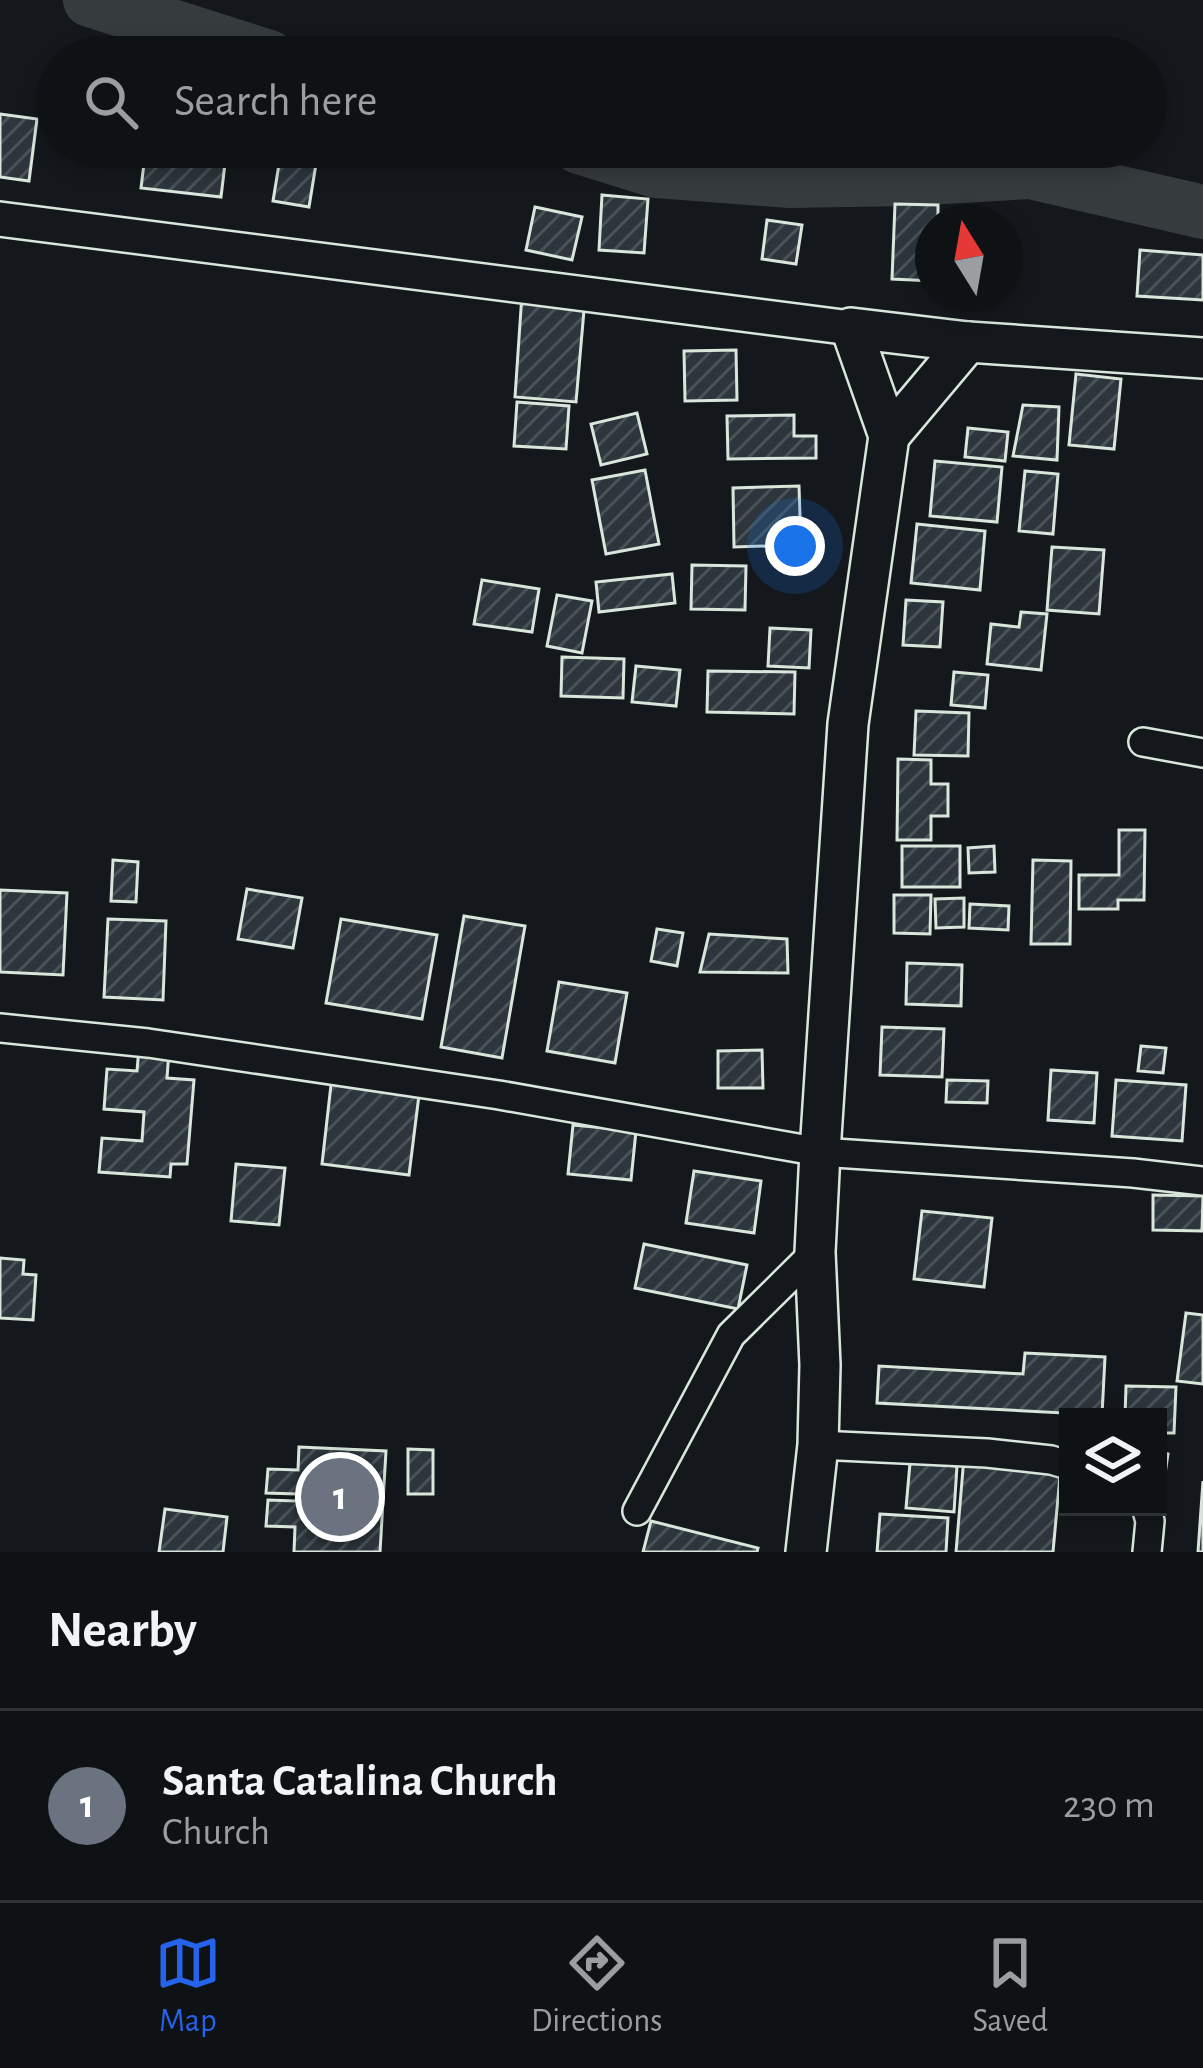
<!DOCTYPE html>
<html lang="en">
<head>
<meta charset="utf-8">
<style>
	:root { --surface:#0f1215; --page:#181b1e; --text:#f1f3f6; --muted:#9b9ea0; --line:#2f3234; --accent:#2563eb }
	body { margin:0; font-family:"Alegreya Sans",sans-serif; background:var(--page); color:var(--text) }
	.controls { position:absolute; right:36px; bottom:36px; display:grid; overflow:hidden; border-radius:0px; box-shadow:0 6px 18px #0003 }
	.controls button { width:108px; height:108px; display:grid; place-items:center; padding:0; border:0; border-bottom:3px solid var(--line); background:var(--surface); color:var(--text); font:60px sans-serif }
	.compass { position:absolute; left:915px; top:204px; width:108px; height:108px; border-radius:50%; background:var(--surface); box-shadow:0 6px 18px #0003; rotate:349deg }
	.you { position:absolute; left:795px; top:546px; width:42px; height:42px; margin:-30px; border:9px solid #fff; border-radius:50%; background:#1a73e8; box-shadow:0 0 0 18px #1a73e833 }
	.badge { display:grid; place-items:center; width:78px; height:78px; border-radius:50%; background:var(--accent); color:#fff; font-size:39px; font-weight:700 }
	.pin { position:absolute; translate:-50% -50%; border:6px solid #fff; box-shadow:0 3px 12px #0006 }
	.list { margin:0; padding:0; list-style:none }
	h2 { display:flex; justify-content:space-between; align-items:center; height:156px; margin:0; padding:0 48px; font-size:51px }
	h2 small { font-size:39px; font-weight:400; color:var(--muted) }
	.list li { display:grid; grid-template-columns:78px 1fr auto; gap:36px; align-items:center; box-sizing:border-box; height:192px; padding:0 48px; border-top:3px solid var(--line) }
	.list b { display:block; font-size:45px; white-space:nowrap }
	.list p { margin:0; font-size:39px; white-space:nowrap; color:var(--muted) }
	.list em { font-size:39px; font-style:normal; color:var(--muted) }
	.icon { flex:none; width:66px; height:66px; fill:none; stroke:currentColor; stroke-width:2; stroke-linecap:round; stroke-linejoin:round }
	.map { position:relative; flex:none; width:1203px; height:1552px; overflow:hidden }
	.search { position:absolute; background:var(--surface); box-shadow:0 6px 18px #0003; left:36px; right:36px; top:36px; height:132px; display:flex; align-items:center; gap:30px; box-sizing:border-box; padding:0 42px; border-radius:66px; color:var(--muted); font-size:45px }
	.sheet { height:348px; background:var(--surface) }
	nav { display:flex; justify-content:space-around; align-items:center; box-sizing:border-box; height:168px; border-top:3px solid var(--line); background:var(--surface); font-size:33px; color:var(--muted) }
	nav a { display:grid; justify-items:center; gap:6px }
	nav .on { color:var(--accent) }
	.map>svg:first-child { display:block }
</style>
</head>
<body>
<div class="map">
<svg width="1203" height="1552" viewBox="0 0 1203 1552">
	<defs>
		<pattern id="building-hatch" width="6" height="6" patternUnits="userSpaceOnUse" patternTransform="scale(3)"><rect width="6" height="6" fill="#2c363c"/><path d="M-1 1l2-2M0 6l6-6M5 7l2-2" fill="none" stroke="#4a5358"/></pattern>
	</defs>
	<rect width="100%" height="100%" fill="#14181c"/>
	<g fill="none" stroke-linecap="round" stroke-linejoin="round">
		<g stroke="#363b3e" stroke-width="54">
			<path d="M90 0 269 57"/>
			<path d="M579 147 656 171 790 181 910 179 1030 172 1203 212"/>
		</g>
	</g>
	<g fill="url(#building-hatch)" stroke="#d8e6dc" stroke-width="3">
		<path d="M0 114 37 119 29 181 0 177Z"/>
		<path d="M146 147H227L221 197 141 188Z"/>
		<path d="M280 158 316 164 309 207 273 201Z"/>
		<path d="M602 195 648 199 644 253 599 250Z"/>
		<path d="M895 204 938 205V222H933V281L892 279Z"/>
		<path d="M535 207 582 217 572 260 526 250Z"/>
		<path d="M767 220 802 225 796 264 762 259Z"/>
		<path d="M1140 250 1203 255V300L1137 296Z"/>
		<path d="M522 294 585 299 576 402 515 397Z"/>
		<path d="M736 350 737 400 685 401 684 351Z"/>
		<path d="M1076 374 1121 379 1114 449 1069 445Z"/>
		<path d="M517 402 569 406 566 449 514 446Z"/>
		<path d="M1023 405 1059 407 1057 460 1013 456Z"/>
		<path d="M637 413 647 454 601 465 591 424Z"/>
		<path d="M794 415V436H816V458L728 459 727 416Z"/>
		<path d="M968 428 1008 432 1005 461 965 457Z"/>
		<path d="M935 461 1002 467 997 522 930 516Z"/>
		<path d="M645 470 659 544 606 554 592 480Z"/>
		<path d="M1025 471 1058 474 1053 534 1019 531Z"/>
		<path d="M799 486 801 545 734 547 733 488Z"/>
		<path d="M917 524 985 531 980 590 911 583Z"/>
		<path d="M1052 547 1104 550 1099 614 1047 610Z"/>
		<path d="M692 565 746 566 745 610 691 609Z"/>
		<path d="M672 574 675 603 599 612 596 582Z"/>
		<path d="M482 580 539 589 532 632 474 624Z"/>
		<path d="M557 595 592 601 582 653 547 646Z"/>
		<path d="M906 600 943 602 940 647 903 645Z"/>
		<path d="M1021 612 1047 614 1041 670 987 664 991 624 1019 627Z"/>
		<path d="M770 628 811 630 809 668 768 666Z"/>
		<path d="M562 657 624 659 623 698 561 696Z"/>
		<path d="M636 666 680 670 676 706 632 702Z"/>
		<path d="M708 671 795 672 794 714 707 712Z"/>
		<path d="M954 672 988 675 985 708 951 705Z"/>
		<path d="M916 711 969 713 968 756 914 755Z"/>
		<path d="M898 759 931 760V784H948V816H931V840H897Z"/>
		<path d="M1119 830H1145L1144 900H1118V909H1079V875H1119Z"/>
		<rect x="902" y="846" width="58" height="41"/>
		<path d="M994 846 995 872 969 873 968 848Z"/>
		<path d="M113 860 138 862 136 902 111 901Z"/>
		<path d="M1033 860 1071 861 1070 944H1031Z"/>
		<path d="M247 889 302 898 293 948 238 939Z"/>
		<path d="M0 890 67 893 63 975 0 972Z"/>
		<path d="M894 895H931L930 934 894 933Z"/>
		<path d="M964 898V927L936 928 935 899Z"/>
		<path d="M970 904 1009 906 1008 930 969 928Z"/>
		<path d="M464 916 525 926 502 1058 441 1047Z"/>
		<path d="M108 919 166 921 163 1000 104 997Z"/>
		<path d="M341 919 437 935 422 1019 326 1003Z"/>
		<path d="M657 929 683 933 677 966 651 961Z"/>
		<path d="M709 934 787 939 788 973 700 972Z"/>
		<path d="M907 963 962 965 961 1006 906 1004Z"/>
		<path d="M559 982 627 993 615 1063 547 1051Z"/>
		<path d="M882 1027 944 1029 942 1077 880 1075Z"/>
		<path d="M1141 1046 1166 1048 1163 1073 1138 1071Z"/>
		<path d="M139 1048 169 1051 167 1078 194 1080 187 1164H171L170 1177 99 1172 102 1138 142 1141 144 1112 104 1109 107 1069 137 1071Z"/>
		<path d="M762 1050 763 1088H718V1051Z"/>
		<path d="M1051 1070 1097 1073 1094 1123 1048 1120Z"/>
		<path d="M332 1076 420 1087 409 1175 322 1164Z"/>
		<path d="M947 1080 988 1081 987 1103 946 1102Z"/>
		<path d="M1116 1080 1186 1085 1182 1141 1112 1136Z"/>
		<path d="M573 1125 636 1131 631 1180 568 1174Z"/>
		<path d="M236 1164 285 1168 279 1225 231 1221Z"/>
		<path d="M694 1171 761 1181 754 1233 686 1223Z"/>
		<path d="M1153 1195 1203 1196 1202 1231 1153 1230Z"/>
		<path d="M922 1211 992 1218 984 1287 914 1279Z"/>
		<path d="M644 1244 747 1265 738 1309 635 1288Z"/>
		<path d="M0 1258 24 1260 23 1274 36 1275 33 1320 0 1318Z"/>
		<path d="M1186 1313 1203 1315V1384L1177 1381Z"/>
		<path d="M1025 1353 1105 1357 1102 1415 877 1403 879 1366 1023 1374Z"/>
		<path d="M1126 1386 1176 1387 1174 1433H1158V1417H1125Z"/>
		<path d="M299 1447 386 1451 380 1552H294L295 1527 266 1526 268 1500 296 1501 297 1494 266 1493 268 1469 298 1470Z"/>
		<path d="M408 1449 433 1450V1494H408Z"/>
		<path d="M1158 1452 1168 1454 1165 1474 1158 1473Z"/>
		<path d="M964 1457 1061 1465 1053 1552H956Z"/>
		<path d="M910 1463 957 1466 954 1512 906 1508Z"/>
		<path d="M1203 1481V1552H1198Z"/>
		<path d="M165 1509 227 1517 223 1552H159Z"/>
		<path d="M880 1514 948 1518 946 1552H877Z"/>
		<path d="M651 1521 758 1548 757 1552H643Z"/>
	</g>
	<g fill="none" stroke-linecap="round" stroke-linejoin="round">
		<defs>
			<g id="minor">
				<path d="M1143 742 1203 753"/>
				<path d="M0 1028 148 1043 499 1095 820 1152 1133 1173 1203 1181"/>
				<path d="M818 1445 987 1453 1051 1460 1068 1465"/>
				<path d="M1146 1507 1150 1521 1147 1552"/>
				<path d="M637 1511 731 1335 815 1252"/>
			</g>
			<path id="tertiary" d="M0 219 851 328"/>
			<g id="secondary">
				<path d="M889 436 968 342"/>
				<path d="M806 1552 818 1445 820 1365 815 1252 820 1152 848 724 889 436 851 328 968 342 1203 358"/>
			</g>
		</defs>
		<use href="#minor" stroke="#d8e6dc" stroke-width="32"/>
		<use href="#tertiary" stroke="#d8e6dc" stroke-width="38"/>
		<use href="#secondary" stroke="#d8e6dc" stroke-width="44"/>
		<use href="#minor" stroke="#14181c" stroke-width="27"/>
		<use href="#tertiary" stroke="#14181c" stroke-width="33"/>
		<use href="#secondary" stroke="#14181c" stroke-width="39"/>
	</g>
</svg>
<div class="controls">
<button><svg class="icon" aria-label="layers" viewBox="0 0 24 24"><path d="M12 4l9 5-9 5-9-5zM3 14l9 5 9-5"/></svg></button>
</div>
<svg class="compass" viewBox="-18 -18 36 36"><path d="M0-13l5 13h-10z" fill="#e53935"/><path d="M0 13l5-13h-10z" fill="#9b9ea0"/></svg>
<div class="you"></div>
<div class="pin badge" style="left:340px;top:1497px;background:#6b7280">1</div>
<div class="search"><svg class="icon" aria-label="search" viewBox="0 0 24 24"><circle cx="10" cy="10" r="6"/><path d="M15 15l6 6"/></svg>Search here</div>
</div>
<section class="sheet">
<h2>Nearby<small></small></h2>
<ul class="list">
<li><span class="badge" style="background:#6b7280">1</span><div><b>Santa Catalina Church</b><p>Church</p></div><em>230 m</em></li>
</ul>
</section>
<nav>
<a class="on"><svg class="icon" aria-label="map" viewBox="0 0 24 24"><path d="M3 6l6-2 6 2 6-2v14l-6 2-6-2-6 2zM9 4v14M15 6v14"/></svg>Map</a>
<a><svg class="icon" aria-label="directions" viewBox="0 0 24 24"><path d="M12 3l9 9-9 9-9-9zM9 14v-3h6M13 9l2 2-2 2"/></svg>Directions</a>
<a><svg class="icon" aria-label="saved" viewBox="0 0 24 24"><path d="M7 4h10v16l-5-4-5 4z"/></svg>Saved</a>
</nav>
</body>
</html>
